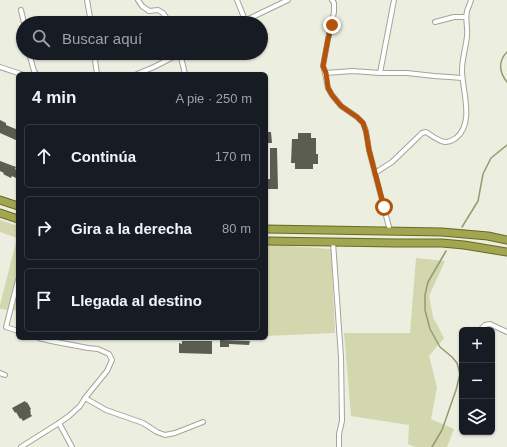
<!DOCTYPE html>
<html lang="es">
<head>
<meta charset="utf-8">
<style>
	:root { --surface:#171b24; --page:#242831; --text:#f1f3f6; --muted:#9ea1a6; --line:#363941 }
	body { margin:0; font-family:Arial,sans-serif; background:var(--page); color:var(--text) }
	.controls { position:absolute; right:12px; bottom:12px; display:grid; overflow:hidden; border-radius:6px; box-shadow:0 1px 3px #0004 }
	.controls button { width:36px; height:36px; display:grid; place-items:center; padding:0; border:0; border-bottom:1px solid var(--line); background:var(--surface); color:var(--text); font:20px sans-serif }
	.stop { position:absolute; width:12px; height:12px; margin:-9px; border:3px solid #b45309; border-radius:50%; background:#fff }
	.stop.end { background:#b45309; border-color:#fff; box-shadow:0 1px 4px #0008 }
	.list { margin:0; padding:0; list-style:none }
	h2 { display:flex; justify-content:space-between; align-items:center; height:52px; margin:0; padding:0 16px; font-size:17px }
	h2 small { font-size:13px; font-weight:400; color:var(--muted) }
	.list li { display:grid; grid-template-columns:26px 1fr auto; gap:12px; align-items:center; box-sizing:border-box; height:64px; margin:0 8px 8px; padding:0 8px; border:1px solid var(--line); border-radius:6px }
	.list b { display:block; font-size:15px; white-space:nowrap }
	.list em { font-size:13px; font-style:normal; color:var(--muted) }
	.icon { flex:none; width:22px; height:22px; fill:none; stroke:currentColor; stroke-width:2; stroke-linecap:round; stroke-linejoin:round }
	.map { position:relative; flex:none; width:507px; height:447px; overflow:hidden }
	.search { position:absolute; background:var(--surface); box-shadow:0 1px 3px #0004; left:16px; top:16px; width:252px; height:44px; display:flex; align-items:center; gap:10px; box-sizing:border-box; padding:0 14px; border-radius:22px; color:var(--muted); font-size:15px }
	.panel { position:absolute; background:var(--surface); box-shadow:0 1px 3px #0004; left:16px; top:72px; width:252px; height:268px; border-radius:6px }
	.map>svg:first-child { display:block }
</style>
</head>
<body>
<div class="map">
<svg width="507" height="447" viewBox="0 0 507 447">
	<rect width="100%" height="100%" fill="#eceee0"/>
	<g fill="#d3d7ae">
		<path d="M0 220 18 226V311L0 309V305L17 238 0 232Z"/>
		<path d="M275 245 331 249 335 333 266 336V246Z"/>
		<path d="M416 258 445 261 429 296 433 317 444 338 429 356 437 387 431 419 454 429 447 447H415L408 444 409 425 351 416 344 333H410Z"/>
	</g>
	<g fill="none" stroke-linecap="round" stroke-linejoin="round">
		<g stroke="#969a6f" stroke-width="1.5">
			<path d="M507 52C498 61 499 72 507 82"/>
			<path d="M462 227 478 201 483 174 491 158 507 145"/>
			<path d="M432 447 442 430 456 390 460 374 457 363 452 357 440 347 430 329 425 310V295L428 282 446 251"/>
		</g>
	</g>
	<g fill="#5c5d52">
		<path d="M0 120 6 123V125L18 130V141L0 133Z"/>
		<path d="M266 132H271L272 143H268V140H266Z"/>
		<path d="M298 133H311V138H316V154H318V164H313V169H295V163H291L292 139H298Z"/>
		<path d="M270 148H277L278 189H266V179H270Z"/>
		<path d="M0 161 16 167 15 169 18 171 16 178 12 176 11 178 3 174 4 173 0 171Z"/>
		<path d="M220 340 250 341 249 345 229 344V347H220Z"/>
		<path d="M182 341H212V354L179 353V343L182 344Z"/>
		<path d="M25 401 26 403 27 402 31 409 30 410 31 413H30L32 416 23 421 21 418 20 419 16 412 15 413 12 408Z"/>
	</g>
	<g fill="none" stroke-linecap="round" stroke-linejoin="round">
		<defs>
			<g id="minor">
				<path d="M87 0 91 23"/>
				<path d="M138 0 142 6 149 11 158 10 163 13 170 23"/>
				<path d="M237 0 245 20"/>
				<path d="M332 0 334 3V12L328 39 323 66 325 73 328 88 332 95 341 106 357 117 363 123 366 131 369 150 390 231"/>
				<path d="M21 10 24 23"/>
				<path d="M435 22 454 17H466"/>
				<path d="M240 23 288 0"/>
				<path d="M29 53 34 71 36 74"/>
				<path d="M94 53 97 74"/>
				<path d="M180 53 185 74"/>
				<path d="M0 67 21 74"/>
				<path d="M325 73 353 71 380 73H407L434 76 449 77 462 78"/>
				<path d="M380 73 394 0"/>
				<path d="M137 74 154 67 181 53"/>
				<path d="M375 173 392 162 417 138 422 133 426 132C431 135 438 141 445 142 449 142 453 140 456 138 475 123 462 90 462 70 462 59 466 47 467 36 468 28 465 20 467 11 468 8 470 4 471 0"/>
				<path d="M333 242 341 357 342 421 339 434V447"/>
				<path d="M18 280 6 327 18 331"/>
				<path d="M480 330 485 325 490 324 507 332"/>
				<path d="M0 373 5 375"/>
				<path d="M85 398 106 410 143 423 157 432 165 435 175 433 203 422"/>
				<path d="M59 423 72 447"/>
				<path d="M21 447 59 423 69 416 80 406 85 398 107 371 112 360 109 354 98 349 88 348 51 341 39 338"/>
			</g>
			<g id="trunk">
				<path d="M0 200 18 206"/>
				<path d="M0 213 18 219"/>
				<path d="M266 229 442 232 488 236 507 240"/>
				<path d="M266 241 396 243H442L464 245 507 252"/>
			</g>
		</defs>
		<use href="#minor" stroke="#a3a497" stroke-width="6"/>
		<use href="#trunk" stroke="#666a22" stroke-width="9"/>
		<use href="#minor" stroke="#fff" stroke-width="4"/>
		<use href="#trunk" stroke="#a2a650" stroke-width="7"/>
	</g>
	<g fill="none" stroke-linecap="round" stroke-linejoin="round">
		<path stroke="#b45309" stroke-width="5" d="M332 25 328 39 323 66 326 73 328 88 332 95 341 106 357 117 363 123 366 132 369 150 384 207"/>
	</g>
</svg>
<div class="controls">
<button>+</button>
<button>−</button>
<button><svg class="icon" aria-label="layers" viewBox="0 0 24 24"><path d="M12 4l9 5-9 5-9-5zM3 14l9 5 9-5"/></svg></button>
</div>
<div class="stop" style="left:384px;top:207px"></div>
<div class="stop end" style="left:332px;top:25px"></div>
<div class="search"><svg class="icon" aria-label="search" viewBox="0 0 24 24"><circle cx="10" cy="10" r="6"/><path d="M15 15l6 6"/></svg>Buscar aquí</div>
<section class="panel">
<h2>4 min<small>A pie · 250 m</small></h2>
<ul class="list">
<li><svg class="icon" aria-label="ahead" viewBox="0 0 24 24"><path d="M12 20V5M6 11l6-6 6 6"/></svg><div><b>Continúa</b></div><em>170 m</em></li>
<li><svg class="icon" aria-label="right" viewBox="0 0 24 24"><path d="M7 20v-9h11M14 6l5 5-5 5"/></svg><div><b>Gira a la derecha</b></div><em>80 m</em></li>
<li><svg class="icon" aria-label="arrive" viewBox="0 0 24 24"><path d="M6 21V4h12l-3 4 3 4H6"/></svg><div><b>Llegada al destino</b></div></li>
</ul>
</section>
</div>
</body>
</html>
